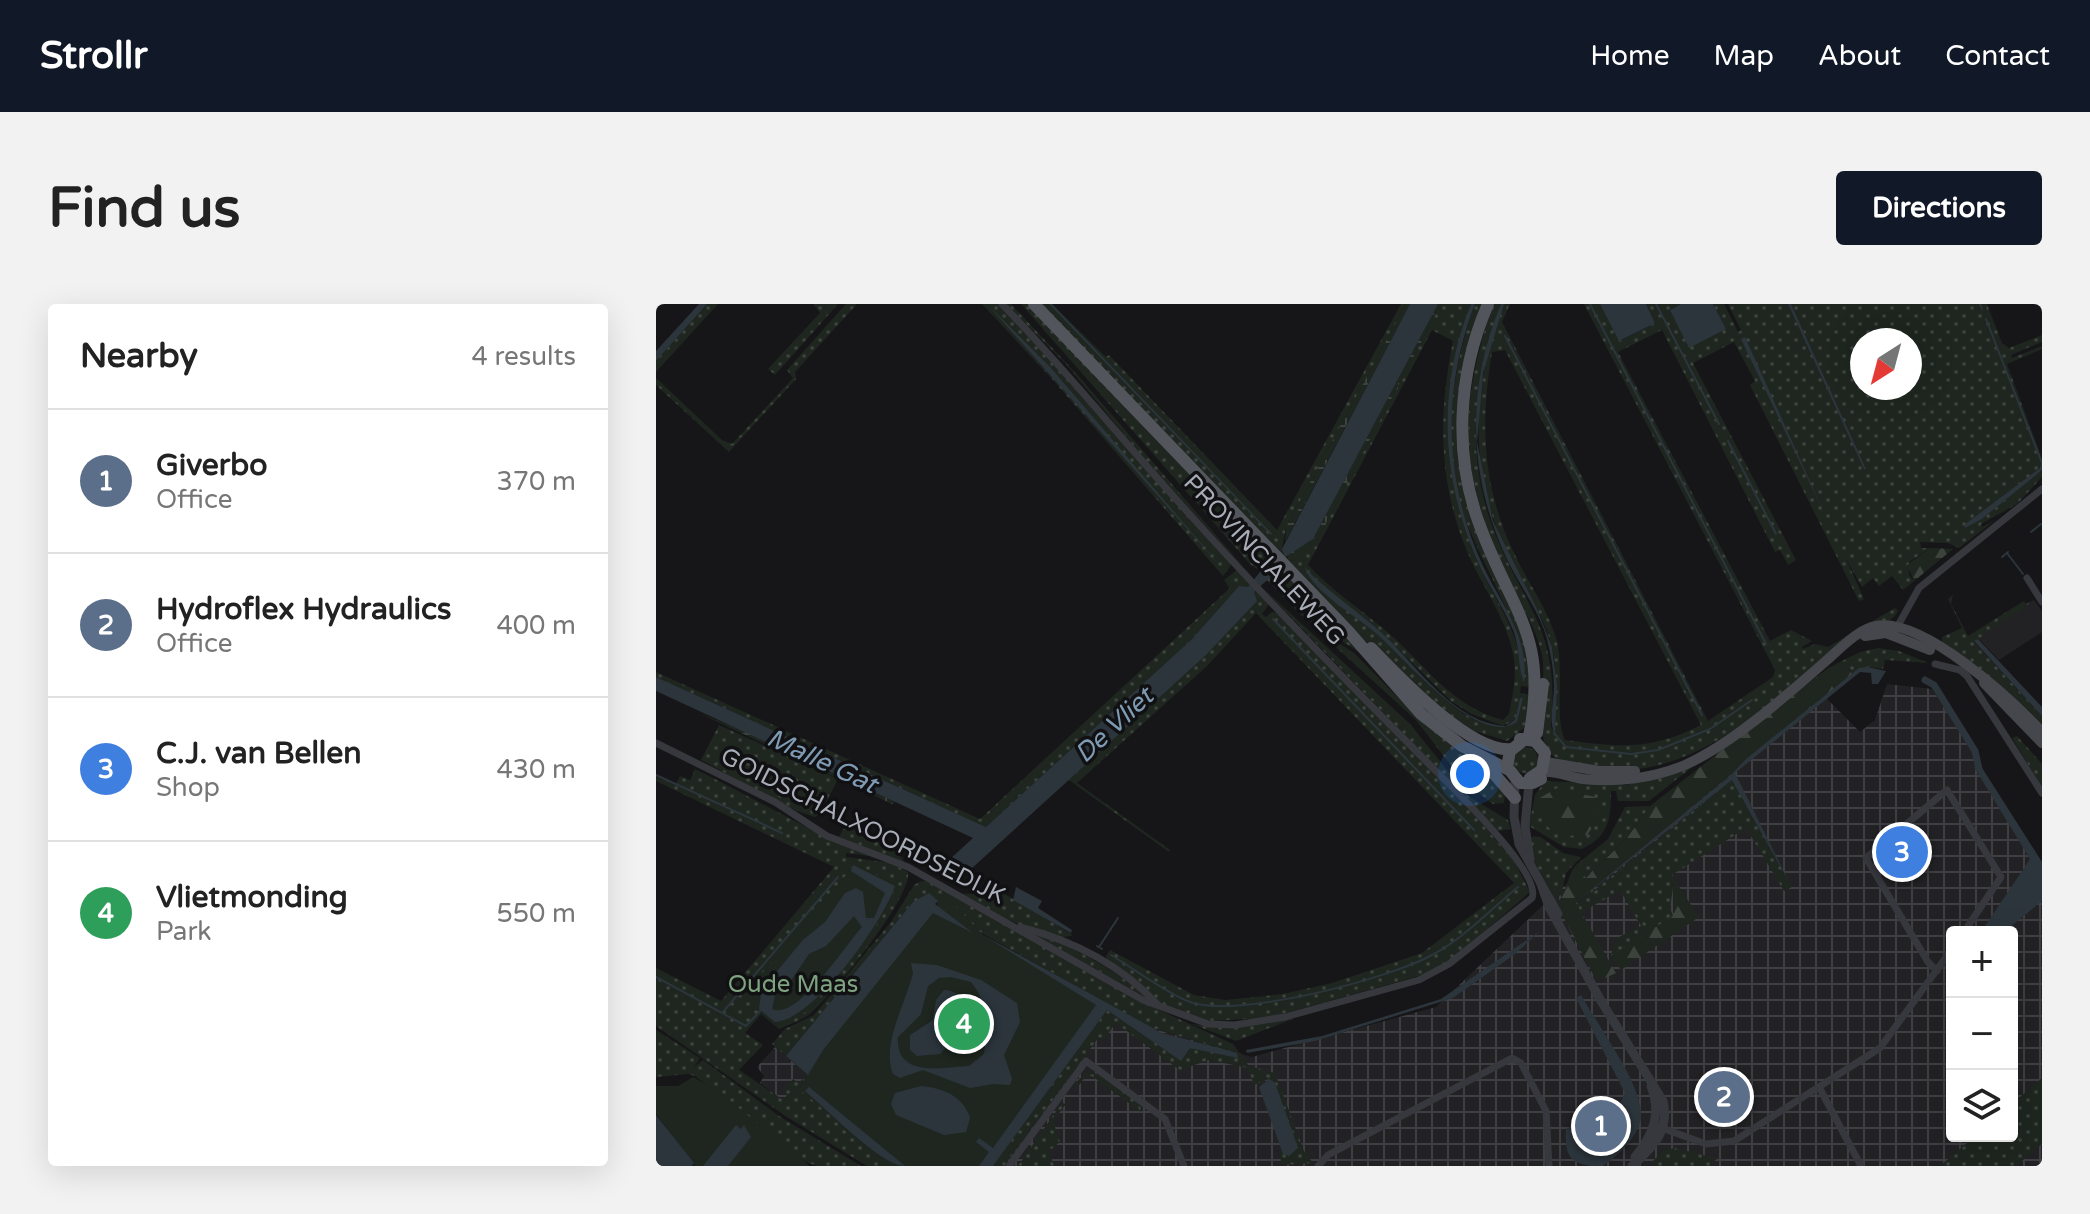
<!DOCTYPE html>
<html lang="en">
<head>
<meta charset="utf-8">
<style>
	:root { --surface:#fff; --page:#f2f2f2; --text:#222; --muted:#767676; --line:#e0e0e0; --accent:#111827 }
	body { margin:0; font-family:"Varela Round",sans-serif; background:var(--page); color:var(--text) }
	.controls { position:absolute; right:24px; bottom:24px; display:grid; overflow:hidden; border-radius:8px; box-shadow:0 8px 32px #0002 }
	.controls button { width:72px; height:72px; display:grid; place-items:center; padding:0; border:0; border-bottom:2px solid var(--line); background:var(--surface); color:var(--text); font:40px sans-serif }
	.compass { position:absolute; left:1194px; top:24px; width:72px; height:72px; border-radius:50%; background:var(--surface); box-shadow:0 8px 32px #0002; rotate:216deg }
	.you { position:absolute; left:814px; top:470px; width:28px; height:28px; margin:-20px; border:6px solid #fff; border-radius:50%; background:#1a73e8; box-shadow:0 0 0 12px #1a73e833 }
	.badge { display:grid; place-items:center; width:52px; height:52px; border-radius:50%; background:var(--accent); color:#fff; font-size:26px; font-weight:700 }
	.pin { position:absolute; translate:-50% -50%; border:4px solid #fff; box-shadow:0 2px 8px #0006 }
	.list { margin:0; padding:0; list-style:none }
	h2 { display:flex; justify-content:space-between; align-items:center; height:104px; margin:0; padding:0 32px; font-size:34px }
	h2 small { font-size:26px; font-weight:400; color:var(--muted) }
	.list li { display:grid; grid-template-columns:52px 1fr auto; gap:24px; align-items:center; box-sizing:border-box; height:144px; padding:0 32px; border-top:2px solid var(--line) }
	.list b { display:block; font-size:30px; white-space:nowrap }
	.list p { margin:0; font-size:26px; white-space:nowrap; color:var(--muted) }
	.list em { font-size:26px; font-style:normal; color:var(--muted) }
	.icon { flex:none; width:44px; height:44px; fill:none; stroke:currentColor; stroke-width:2; stroke-linecap:round; stroke-linejoin:round }
	.map { position:relative; flex:none; width:1386px; height:862px; overflow:hidden; border-radius:8px }
	header { display:flex; align-items:center; gap:48px; box-sizing:border-box; height:112px; padding:0 40px; background:var(--accent); color:#fff }
	header strong { font-size:38px }
	nav { display:flex; gap:44px; margin-inline-start:auto; font-size:28px }
	.intro { display:flex; align-items:center; justify-content:space-between; box-sizing:border-box; height:192px; padding:0 48px }
	h1 { margin:0; font-size:56px }
	.button { padding:20px 36px; border-radius:8px; background:var(--accent); color:#fff; font-size:28px; font-weight:700 }
	main { display:flex; gap:48px; padding:0 48px }
	aside { flex:1; background:var(--surface); border-radius:8px; box-shadow:0 8px 32px #0002 }
	.map>svg:first-child { display:block }
</style>
</head>
<body>
<header>
<strong>Strollr</strong>
<nav><a>Home</a><a>Map</a><a>About</a><a>Contact</a></nav>
</header>
<div class="intro"><h1>Find us</h1><a class="button">Directions</a></div>
<main>
<aside>
<h2>Nearby<small>4 results</small></h2>
<ul class="list">
<li><span class="badge" style="background:#5c6f8a">1</span><div><b>Giverbo</b><p>Office</p></div><em>370 m</em></li>
<li><span class="badge" style="background:#5c6f8a">2</span><div><b>Hydroflex Hydraulics</b><p>Office</p></div><em>400 m</em></li>
<li><span class="badge" style="background:#3f7fe0">3</span><div><b>C.J. van Bellen</b><p>Shop</p></div><em>430 m</em></li>
<li><span class="badge" style="background:#2e9e5b">4</span><div><b>Vlietmonding</b><p>Park</p></div><em>550 m</em></li>
</ul>
</aside>
<div class="map">
<svg width="1386" height="862" viewBox="0 0 1386 862">
	<defs>
		<pattern id="industrial-grid" width="8" height="8" patternUnits="userSpaceOnUse" patternTransform="scale(2)"><rect width="8" height="8" fill="#222225"/><path d="M0 4h8M4 0v8" fill="none" stroke="#3f3f43"/></pattern>
		<pattern id="grass-dots" width="8" height="8" patternUnits="userSpaceOnUse" patternTransform="scale(2)"><rect width="8" height="8" fill="#1e261f"/><path d="M2 2h.1M6 6h.1" fill="none" stroke="#3c433d" stroke-width="1.8" stroke-linecap="round"/></pattern>
		<pattern id="forest-firs" width="22" height="20" patternUnits="userSpaceOnUse" patternTransform="scale(2)"><rect width="22" height="20" fill="#1e261f"/><path d="M5 1l3.5 6h-7zM16 11l3.5 6h-7z" fill="#3c433d"/></pattern>
		<pattern id="wetland-marsh" width="20" height="14" patternUnits="userSpaceOnUse" patternTransform="scale(2)"><rect width="20" height="14" fill="#1e261f"/><path d="M1 5h8M5 5V1M11 12h8M15 12V8" fill="none" stroke="#3c433d"/></pattern>
	</defs>
	<rect width="100%" height="100%" fill="#161618"/>
	<path fill="#222225" d="M1378 296 1386 307V328L1343 356 1321 333Z"/>
	<g fill="url(#industrial-grid)" fill-rule="evenodd">
		<path d="M1231 380 1276 385 1319 452 1325 472 1386 567V862H341L453 712 596 753 780 703 906 583 979 537 1163 387 1204 428 1219 416ZM1296 628H1356V832H1296Z"/>
		<path d="M119 743 152 771 132 800 104 779 108 772 101 763Z"/>
	</g>
	<g fill="url(#grass-dots)" fill-rule="evenodd">
		<path d="M51 0H62L0 68V57Z"/>
		<path d="M157 0H182L119 71 112 65 164 9Z"/>
		<path d="M190 0H201L139 68 140 75 73 148 0 81V74L66 136 76 140 137 74 131 66Z"/>
		<path d="M326 0H342C423 85 496 175 576 260L567 272 397 76Z"/>
		<path d="M350 0H355L425 75 597 274 491 158 409 59Z"/>
		<path d="M365 0H373L703 348 646 312 610 275 613 272 595 261Z"/>
		<path d="M383 0H393L615 231 396 0 450 53 453 51 621 226 745 0H750L630 223 626 244 632 256 638 257 661 236 785 0H815C781 92 786 186 829 274 847 308 866 336 866 376 877 337 818 249 806 205 786 136 795 67 819 0H827L817 27 808 183 869 327 876 383 865 382 864 389 875 391 868 424 851 437 812 425 790 411 689 318ZM776 26 797 37C783 107 782 170 807 237 821 277 852 313 858 355 861 373 856 393 853 410L847 416C795 403 767 358 729 326 703 304 675 286 652 261ZM647 263 675 291 728 331 795 397 816 410 847 422 859 416 864 394 861 418C820 445 748 353 721 330 695 308 667 291 647 263Z"/>
		<path d="M837 0H845C817 73 809 152 838 227 870 307 904 326 895 422L898 429C894 399 904 376 896 343 888 311 868 285 854 255 813 173 813 84 848 0H854L846 18 1052 417 1117 373 1119 366 928 0H944L964 37 999 19 990 0H1025L1014 6 1069 25 1057 0H1068L1082 28 1085 26 1072 0H1132L1209 164 1135 0H1331L1346 39 1353 44 1386 31V38L1355 51 1356 54 1386 42V45L1351 60 1386 155 1384 164 1309 223 1326 215 1386 166V173L1361 200 1325 220 1326 223 1338 217 1303 244 1292 239 1264 238 1265 244H1274L1253 258V271L1258 277 1247 286 1236 272 1223 282 1217 274 1206 283 1190 255 1208 295 1203 297 1094 81 1099 77 1078 38 1037 59 1140 256 1132 261 1124 246 1119 248 1006 26 962 48 1114 337 1135 326 1156 337 1146 343 1147 345 1159 340 1172 343 1239 304 1242 307C1233 324 1210 321 1196 332 1135 380 1068 451 989 464 973 467 957 464 941 462 926 461 906 460 895 450 878 436 891 376 886 351 879 318 859 293 846 263 803 163 803 103 837 0ZM1206 36H1254V84H1206ZM849 46 1045 421C994 447 963 443 909 436 898 413 909 366 900 334 891 304 872 279 859 251 826 184 824 120 836 48Z"/>
		<path d="M581 266 595 280 592 283 583 282 536 335 330 523 0 373V368L324 515 574 284 568 276Z"/>
		<path d="M607 284 754 420 812 492 852 516 855 525 841 527Z"/>
		<path d="M600 286 613 300 606 310 610 313 616 308 623 309 806 497 857 555 874 588 800 652 770 670 612 714 551 717 507 701 450 657V652L454 646 538 691 569 696 627 690 676 679 766 649 858 579 600 309 551 362 421 479 514 546 513 548 413 476 549 352Z"/>
		<path d="M1297 291 1295 300 1312 332 1368 297 1370 300 1378 296 1318 338 1386 412V425L1286 344V333L1306 324 1292 295Z"/>
		<path d="M660 325 698 349 770 422 823 458 849 490 848 499 837 500 807 477 760 416Z"/>
		<path d="M1222 344 1243 347 1272 359 1229 356 1227 365 1211 363 1196 370 1188 358 1172 364 1204 348Z"/>
		<path d="M63 421 182 475 164 510 159 513C118 501 83 475 45 456Z"/>
		<path d="M1361 432 1386 460V483L1356 434Z"/>
		<circle cx="869" cy="456" r="13"/>
		<path d="M1040 460 993 497H962L960 487H955C955 515 953 532 926 545L908 543 873 522 879 491 889 477 970 481Z"/>
		<path d="M39 465C100 495 156 530 220 553L190 549V553L235 559 252 568C257 592 177 690 156 708 147 716 134 720 123 725L105 710 89 729 107 741 83 766 127 796 131 791 127 787 137 775 143 779 148 773 146 780 239 862H211L131 813 0 722V664L65 697 178 563 0 477V472L20 480 24 472 34 476Z"/>
		<path d="M1076 476 1136 583 1128 587 1090 524 1016 571 1022 581 1017 584 1014 604 1017 612 955 652 959 635 985 622 964 586 925 609 921 600Z"/>
		<path d="M994 502 971 534 929 574 920 561 952 535 969 503Z"/>
		<path d="M189 522 238 541 248 558 183 533Z"/>
		<path d="M878 532 886 534 907 549 925 553 910 569 905 591 899 595 878 557 875 534Z"/>
		<path d="M265 577H271L484 697 577 740 593 762 619 769 648 847 657 859 626 861 623 850 642 843 619 779 613 775 598 781 592 764 553 756 527 765 529 770 460 719 447 736 443 733 348 862H337L451 706 525 756 534 744 580 749 493 723 281 604V597L273 590 256 599 130 752 116 740 129 725 158 711 235 618 258 581Z"/>
		<path d="M337 583 417 631C391 642 329 603 305 590L327 589Z"/>
		<path d="M367 625C418 642 454 663 497 697Z"/>
		<path d="M637 715 580 737 536 720 555 723Z"/>
		<path d="M0 726 44 754 38 763 47 756 123 812 205 862H161L145 856 39 772 32 770 0 773Z"/>
		<path d="M431 768 442 770 484 800 485 808 436 772 429 773 419 787 418 780Z"/>
		<path d="M1386 774V840L1360 862H1284L1319 832H1356V800Z"/>
		<path d="M406 799 410 800 397 817 404 838 393 847 398 862H362Z"/>
		<path d="M1018 844 1060 854 1061 855 1053 862H997L995 859 1007 847Z"/>
	</g>
	<g fill="url(#forest-firs)">
		<path d="M1274 244 1297 245 1258 277 1251 261Z"/>
		<path d="M1188 358 1196 370 920 599 960 669 949 674H939L900 599C912 591 910 572 920 561L930 574 971 534 994 502 1172 364Z"/>
		<path d="M901 484 943 494 941 517 931 531 908 532 900 528 892 523 881 504 882 495Z"/>
		<path d="M1022 581 1043 613 965 666 955 652 1017 612V584Z"/>
	</g>
	<g fill="url(#wetland-marsh)">
		<path d="M750 0H754L629 238 630 223Z"/>
		<path d="M782 0H785L661 236 639 257 632 256 631 250 657 235Z"/>
		<path d="M43 409 103 433 239 498 236 500Z"/>
	</g>
	<g fill="#1e261f">
		<path d="M197 559 241 581 223 618 154 706 122 722 86 693 191 570Z"/>
		<path d="M290 591 327 631 447 696 326 862H234L143 785 168 743Z"/>
		<path d="M37 773 62 787 154 862H39L0 810V782H22Z"/>
	</g>
	<g fill="#2c353c" fill-rule="evenodd">
		<path d="M43 0H51L0 57V47Z"/>
		<path d="M331 0 395 64 567 265Z"/>
		<path d="M393 0H396L616 230 615 231Z"/>
		<path d="M754 0H782L657 235 629 253 626 245Z"/>
		<path d="M815 0H819C785 87 788 180 828 264 846 301 874 335 868 378 862 366 864 342 857 326 847 302 831 280 821 256 785 174 781 83 815 0Z"/>
		<path d="M845 0H848L827 69 821 138 837 217 881 305 896 343 901 382 899 431C892 417 898 398 898 383 898 367 895 351 891 335 883 306 863 281 850 253 812 171 810 84 845 0Z"/>
		<path d="M944 0H990L999 19 963 37Z"/>
		<path d="M1025 0H1057L1070 25 1033 44 1014 6Z"/>
		<path d="M1132 0H1135L1210 165H1208Z"/>
		<path d="M1089 33 1170 213 1085 35Z"/>
		<path d="M1386 154V166L1380 171 1326 215 1309 224 1308 221 1384 164Z"/>
		<path d="M611 259 620 268 598 288 601 297 549 352 314 566 298 576 290 569 294 563 293 556 317 534 0 387V373L330 523 536 335 583 282 592 283Z"/>
		<path d="M648 263C673 289 702 307 728 331 761 362 799 420 850 422L859 416 864 394H867L861 418C823 445 749 355 723 332 700 311 660 291 648 263Z"/>
		<path d="M1322 335 1386 403V412L1318 337Z"/>
		<path d="M1211 363 1230 367 1222 380H1216L1215 369 1204 368 1079 469 1133 578 1076 476 919 599 1075 471 1090 455 1203 364Z"/>
		<path d="M1323 459 1386 558V597L1348 628H1325L1374 555 1318 463Z"/>
		<path d="M197 561 239 582C228 617 157 717 119 718L103 705 105 690 117 672 147 636 169 618 189 589 200 584 207 588 210 614H218L229 589 195 567ZM198 612 206 623C189 641 142 717 116 705L119 692 134 678 153 650 170 642Z"/>
		<path d="M360 583 386 597 382 604 416 626 415 629 357 596Z"/>
		<path d="M273 589 282 597 279 600 317 629 277 609 167 746 152 771 130 752 257 598Z"/>
		<path d="M884 627 859 650 797 694 659 737 591 749 590 746 666 732 785 695Z"/>
		<path d="M327 631 506 729 581 749 582 754 534 744 525 757 451 706 337 862H323L333 848 320 838 323 834 337 844 440 701Z"/>
		<path d="M255 659 281 661 325 676 361 699 364 718 348 751 356 775 354 781 337 780 314 784 267 766 244 774 237 770C225 740 250 699 257 669ZM295 673 315 678C333 699 331 724 328 750L313 762C288 763 239 775 242 733L265 710 272 682 283 674Z"/>
		<path d="M288 686C305 686 318 706 316 723L301 732 284 750 261 752 254 746V731L277 716 280 696Z"/>
		<path d="M925 691C940 719 989 784 985 814 982 833 962 852 947 862 916 862 908 855 910 825L918 821C926 835 936 847 954 840L960 820 951 802 963 801 969 789 920 694Z"/>
		<path d="M613 775 619 779 642 844 633 852 627 850 603 783Z"/>
		<path d="M265 782C287 784 307 792 314 814L310 828 288 831 240 811 235 800 239 789Z"/>
		<path d="M153 783 249 862C225 862 170 804 149 787Z"/>
		<path d="M0 811 38 859 36 862H0Z"/>
		<path d="M80 821 85 825 88 821 95 833 72 862H47Z"/>
	</g>
	<g fill="none" stroke-linecap="round" stroke-linejoin="round">
		<g stroke="#2c353c" stroke-width="2">
			<path d="M934 0 1110 340"/>
			<path d="M1000 0 1063 120"/>
			<path d="M1324 0 1326 5"/>
			<path d="M1330 15 1386 159"/>
			<path d="M849 32 1046 411"/>
			<path d="M1072 137 1120 230"/>
			<path d="M1375 228 1385 220"/>
			<path d="M1351 249 1367 270"/>
			<path d="M1346 253 1352 248"/>
			<path d="M617 315 818 526"/>
			<path d="M898 429 910 443 975 450 1002 446 1054 425 1096 396"/>
			<path d="M0 471 126 529"/>
			<path d="M441 642 446 645"/>
			<path d="M443 643 462 614"/>
			<path d="M455 651C477 664 511 690 534 698 581 715 732 675 776 651 807 635 835 605 862 583"/>
			<path d="M0 673 90 722 105 706"/>
			<path d="M67 708 182 573"/>
		</g>
		<path stroke="#2c353c" stroke-width="7" d="M1269 376 1278 381 1319 447 1323 465"/>
		<g stroke="#37383d" stroke-width="7">
			<path d="M1371 274 1386 298"/>
			<path d="M1240 325 1263 284 1386 185"/>
			<path d="M1279 360 1304 366 1311 372 1386 489"/>
			<path d="M0 439 119 498 171 532 252 563 487 696 552 720 579 721 629 713 763 676 793 660 876 594C887 568 787 475 767 454 683 370 599 284 520 195 461 130 407 63 346 0"/>
			<path d="M364 623C415 636 464 660 501 700"/>
			<path d="M1281 667 1272 658 1210 554 1291 486 1345 573 1308 628"/>
			<path d="M1163 783 1205 862"/>
			<path d="M1003 823 1050 840 1078 837 1224 744 1296 645"/>
			<path d="M353 862 430 757 509 815 528 862"/>
			<path d="M662 862 672 851 856 754 865 759 890 807 893 862"/>
		</g>
		<g stroke="#37383d" stroke-width="9">
			<path d="M859 477 858 513 863 540 902 610"/>
			<path d="M873 480 869 522 874 556"/>
			<path d="M885 580 893 603 945 697 1007 797C1014 827 997 843 976 862"/>
			<path d="M979 853C997 832 1006 809 995 782"/>
		</g>
		<g stroke="#45474d" stroke-width="10">
			<path d="M1209 332 1230 329 1274 346"/>
			<path d="M1328 379 1386 439"/>
			<path d="M890 458 943 467H979"/>
			<path d="M885 468C899 466 913 473 927 475 961 479 998 474 1029 461 1076 440 1131 391 1171 356 1185 344 1201 326 1220 322 1267 313 1356 396 1386 428"/>
		</g>
		<g stroke="#53555c" stroke-width="12">
			<path d="M378 0 693 328 765 410 806 442 851 465"/>
			<path d="M832 0C802 69 797 151 824 222 856 309 893 331 873 432L854 447 851 463 864 479H877L885 475"/>
			<path d="M715 344C742 372 815 450 856 445"/>
			<path d="M881 429 887 380"/>
			<path d="M864 435 879 437 889 449 886 466 874 474"/>
			<path d="M827 457 859 494"/>
		</g>
	</g>
	<g text-anchor="middle" dominant-baseline="central" stroke-width="7" stroke-linejoin="round" paint-order="stroke">
		<g font-size="24" fill="#a8adb8" stroke="#111113">
			<text transform="translate(608 256) rotate(47)">PROVINCIALEWEG</text>
			<text transform="translate(207 522) rotate(27)">GOIDSCHALXOORDSEDIJK</text>
		</g>
		<g font-size="24" fill="#7fa381" stroke="#111113">
			<text x="137" y="680">Oude Maas</text>
		</g>
		<g font-size="26" font-style="italic" fill="#7f9bb3" stroke="#111113">
			<text transform="translate(458 421) rotate(-43)">De Vliet</text>
			<text transform="translate(166 457) rotate(25)">Malle Gat</text>
		</g>
	</g>
</svg>
<div class="controls">
<button>+</button>
<button>−</button>
<button><svg class="icon" aria-label="layers" viewBox="0 0 24 24"><path d="M12 4l9 5-9 5-9-5zM3 14l9 5 9-5"/></svg></button>
</div>
<svg class="compass" viewBox="-18 -18 36 36"><path d="M0-13l5 13h-10z" fill="#e53935"/><path d="M0 13l5-13h-10z" fill="#767676"/></svg>
<div class="you"></div>
<div class="pin badge" style="left:945px;top:822px;background:#5c6f8a">1</div>
<div class="pin badge" style="left:1068px;top:793px;background:#5c6f8a">2</div>
<div class="pin badge" style="left:1246px;top:548px;background:#3f7fe0">3</div>
<div class="pin badge" style="left:308px;top:720px;background:#2e9e5b">4</div>
</div>
</main>
</body>
</html>
